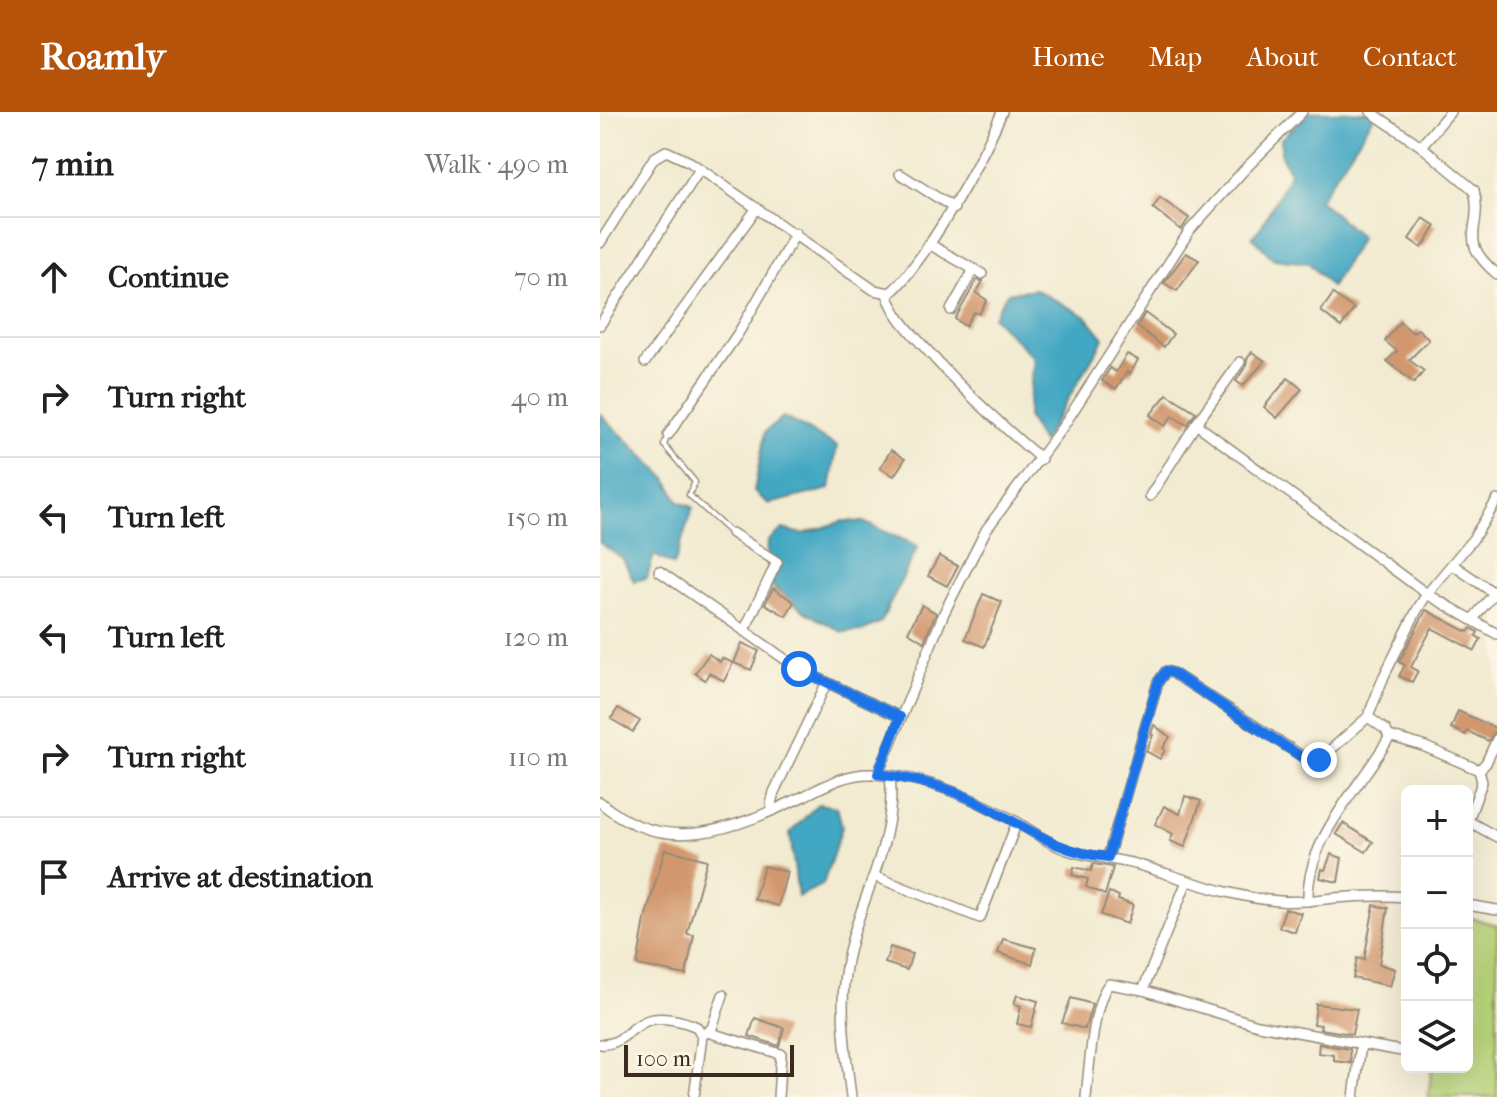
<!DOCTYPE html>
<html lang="en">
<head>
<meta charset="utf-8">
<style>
	:root { --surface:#fff; --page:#f2f2f2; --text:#222; --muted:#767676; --line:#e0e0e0; --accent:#b45309 }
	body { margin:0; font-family:"IM FELL French Canon",serif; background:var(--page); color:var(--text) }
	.controls { position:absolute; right:24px; bottom:24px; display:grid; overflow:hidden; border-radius:12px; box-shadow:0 8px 32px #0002 }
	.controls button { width:72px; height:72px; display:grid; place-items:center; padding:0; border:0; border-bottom:2px solid var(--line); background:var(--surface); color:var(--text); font:40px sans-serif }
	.scale { position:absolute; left:24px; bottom:20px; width:170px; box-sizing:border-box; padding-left:8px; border:4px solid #3b2a1e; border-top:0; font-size:22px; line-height:28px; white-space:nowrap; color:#3b2a1e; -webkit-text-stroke:6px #fcf5e5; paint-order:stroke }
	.stop { position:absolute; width:24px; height:24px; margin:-18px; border:6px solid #1a73e8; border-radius:50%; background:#fff }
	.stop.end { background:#1a73e8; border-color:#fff; box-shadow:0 2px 8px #0008 }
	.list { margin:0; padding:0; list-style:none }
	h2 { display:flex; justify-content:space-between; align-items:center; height:104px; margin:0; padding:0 32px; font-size:34px }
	h2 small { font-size:26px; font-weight:400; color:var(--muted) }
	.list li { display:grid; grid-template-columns:52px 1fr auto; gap:24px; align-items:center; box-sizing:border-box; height:120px; padding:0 32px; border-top:2px solid var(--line) }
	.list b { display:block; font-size:30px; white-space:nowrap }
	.list em { font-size:26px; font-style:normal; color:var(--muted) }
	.icon { flex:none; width:44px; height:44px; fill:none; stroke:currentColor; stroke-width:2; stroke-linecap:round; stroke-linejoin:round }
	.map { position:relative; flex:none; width:897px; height:985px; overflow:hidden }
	header { display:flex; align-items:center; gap:48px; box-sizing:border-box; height:112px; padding:0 40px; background:var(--accent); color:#fff }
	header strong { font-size:38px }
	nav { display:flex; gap:44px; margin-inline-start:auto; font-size:28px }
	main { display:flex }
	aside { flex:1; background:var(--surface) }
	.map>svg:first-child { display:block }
</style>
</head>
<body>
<header>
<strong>Roamly</strong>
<nav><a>Home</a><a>Map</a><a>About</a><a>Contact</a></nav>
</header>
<main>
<aside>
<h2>7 min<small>Walk · 490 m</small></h2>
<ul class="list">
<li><svg class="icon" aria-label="ahead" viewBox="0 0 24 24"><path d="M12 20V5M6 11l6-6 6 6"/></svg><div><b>Continue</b></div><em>70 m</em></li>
<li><svg class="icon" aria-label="right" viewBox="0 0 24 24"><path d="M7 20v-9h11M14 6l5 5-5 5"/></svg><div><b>Turn right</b></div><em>40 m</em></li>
<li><svg class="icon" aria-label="left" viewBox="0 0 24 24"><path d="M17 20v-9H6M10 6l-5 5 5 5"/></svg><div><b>Turn left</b></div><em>150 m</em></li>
<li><svg class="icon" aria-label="left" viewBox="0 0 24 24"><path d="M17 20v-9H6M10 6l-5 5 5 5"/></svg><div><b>Turn left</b></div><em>120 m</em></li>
<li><svg class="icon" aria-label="right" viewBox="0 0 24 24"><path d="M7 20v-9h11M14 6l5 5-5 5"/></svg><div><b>Turn right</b></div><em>110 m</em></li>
<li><svg class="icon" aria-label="arrive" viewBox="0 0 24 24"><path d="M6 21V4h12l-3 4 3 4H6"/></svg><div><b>Arrive at destination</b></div></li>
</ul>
</aside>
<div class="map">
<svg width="897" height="985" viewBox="0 0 897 985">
	<rect width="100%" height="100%" fill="#fcf5e5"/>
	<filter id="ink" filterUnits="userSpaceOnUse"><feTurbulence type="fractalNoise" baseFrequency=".0125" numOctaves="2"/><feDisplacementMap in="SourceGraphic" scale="16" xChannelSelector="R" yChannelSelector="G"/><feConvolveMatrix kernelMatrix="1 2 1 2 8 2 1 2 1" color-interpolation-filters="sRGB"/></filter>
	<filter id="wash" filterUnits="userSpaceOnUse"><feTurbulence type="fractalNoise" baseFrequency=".006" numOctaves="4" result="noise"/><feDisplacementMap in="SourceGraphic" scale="32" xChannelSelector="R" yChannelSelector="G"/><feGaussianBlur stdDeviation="1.8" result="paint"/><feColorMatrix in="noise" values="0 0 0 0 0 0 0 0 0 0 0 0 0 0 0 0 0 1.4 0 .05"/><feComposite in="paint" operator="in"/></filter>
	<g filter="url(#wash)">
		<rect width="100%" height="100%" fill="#f2ebd1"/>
		<path fill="#b7d379" stroke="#797e4c" stroke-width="2" d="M871 806 897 813V985H828L832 955H867V826Z"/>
		<g fill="#43a7c3" stroke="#3f6870" stroke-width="2">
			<path d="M709 0H771L774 5 719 88 761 125 731 175 709 151 674 147 652 125 661 115 690 61 681 43V27Z"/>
			<path d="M434 177 486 204 504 226 442 331 427 305 434 246 393 205 407 181Z"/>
			<path d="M0 302 67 367 79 390 93 395 74 453 54 443 47 466 34 469 23 447 0 431Z"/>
			<path d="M183 305 237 334 230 377 169 392 154 380 165 320Z"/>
			<path d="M243 409 263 410 318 434 281 510 262 519 242 520 205 500 171 473 167 450 168 429 183 417 203 422Z"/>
			<path d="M218 692 237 695 242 715 223 772 198 785 190 721Z"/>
		</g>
		<g id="blocks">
			<g fill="#d2976d">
				<path d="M560 86 589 106 581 118 553 96Z"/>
				<path d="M823 106 836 114 822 136 809 127Z"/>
				<path d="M586 141 599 148 577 179 564 171Z"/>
				<path d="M377 168 383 169 376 181 387 188 379 202 374 200 365 214 355 207Z"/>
				<path d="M733 182 754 197 741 215 721 199Z"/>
				<path d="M545 201 573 222 564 235 537 214Z"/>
				<path d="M800 210 813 221 818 217 829 228 809 248 824 259 814 271 787 249 797 239 785 229Z"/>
				<path d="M652 240 665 249 643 274 636 269 646 254 647 247Z"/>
				<path d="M527 242 538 248 530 262 527 260 516 277 502 269 510 256 516 260Z"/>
				<path d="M688 266 702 277 677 306 664 295Z"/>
				<path d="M567 282 596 300 587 313 572 304 565 314 550 303Z"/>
				<path d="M291 338 305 347 294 364 280 356Z"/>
				<path d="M339 444 358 454 347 474 328 464Z"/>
				<path d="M173 476 194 490 186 504 165 492Z"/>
				<path d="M383 482 402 490 384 535 365 527Z"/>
				<path d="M322 493 336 501 324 530 308 520Z"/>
				<path d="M826 498 868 520 871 516 878 520 876 524 881 527 875 539 832 516 811 555 818 559 812 570 799 564 805 553 799 550Z"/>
				<path d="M142 531 159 539 151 558 134 551Z"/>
				<path d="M109 542 120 550 122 546 133 551 124 569 109 561 105 568 95 561Z"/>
				<path d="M18 596 40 609 33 620 11 607Z"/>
				<path d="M858 599 896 616 895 620 888 629 867 619 866 623 851 616Z"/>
				<path d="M554 613 570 625 563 636 565 638 560 647 546 639 553 623 551 622Z"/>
				<path d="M585 684 601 689 585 735 570 729 573 722 555 712 564 694 580 702Z"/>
				<path d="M743 711 773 730 766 740 736 722Z"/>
				<path d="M65 737 107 748 87 822 94 823 86 863 37 853 45 807Z"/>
				<path d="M731 742 742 746 738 770 720 766 722 757 725 758Z"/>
				<path d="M493 752 513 755 505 783 486 775 488 767 472 763 474 755 491 759Z"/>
				<path d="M164 754 187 760 178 794 154 787Z"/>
				<path d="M509 780 519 784 518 788 533 793 527 812 501 803Z"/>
				<path d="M774 793 788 796 779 852 795 857 790 874 753 866 757 846 764 848Z"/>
				<path d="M685 797 701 801 695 820 679 815Z"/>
				<path d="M403 827 436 836 432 852 398 841Z"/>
				<path d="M290 835 312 842 307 858 285 851Z"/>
				<path d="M417 883 438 889 431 915 417 912 421 894 414 892Z"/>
				<path d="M471 886 492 892 485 917 462 911Z"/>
				<path d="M716 892 757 897 752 922 720 917 721 913 714 912Z"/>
				<path d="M155 906 184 916 179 934 149 924Z"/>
				<path d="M719 932 750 937 751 951 734 949V943L718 941Z"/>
			</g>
		</g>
	</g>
	<g filter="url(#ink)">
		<use href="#blocks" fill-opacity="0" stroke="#968a78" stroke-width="2"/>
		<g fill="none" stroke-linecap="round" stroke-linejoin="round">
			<defs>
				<path id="lane" d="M67 325 64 333 95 370 89 383 130 420"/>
				<g id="street">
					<path d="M771 0 821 34 874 78C884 118 855 127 897 162"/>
					<path d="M821 34 850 0"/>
					<path d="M300 62 354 96"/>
					<path d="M0 131 54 46 66 39 90 50 274 178 290 181C303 171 312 156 322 143 354 97 380 51 402 0"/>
					<path d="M329 132 382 162"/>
					<path d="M287 182C295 205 311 220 327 238 362 278 400 312 441 347"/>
					<path d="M351 198 374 157"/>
					<path d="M0 213 100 57"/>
					<path d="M45 250 157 96"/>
					<path d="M596 312 827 482 897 522"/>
					<path d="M68 323 139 220 196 121"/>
					<path d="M550 384 596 312 640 250"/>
					<path d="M132 421 177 450 144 519"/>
					<path d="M853 453 894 481"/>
					<path d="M59 459 199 557 300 605"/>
					<path d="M872 508 897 478"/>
					<path d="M789 624 823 634 879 658 882 670 868 709 897 725"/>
					<path d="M879 658 886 651 897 627"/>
					<path d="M278 662 344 501 386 418 464 313 590 118 644 58 702 0"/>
					<path d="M0 690C65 747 137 716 204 684 226 673 247 661 272 662 322 663 372 685 415 709 435 721 452 734 474 740 495 746 518 747 539 753 585 767 632 786 680 789 698 791 716 788 734 786 758 784 783 783 807 785"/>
					<path d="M174 698 171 692 174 680 226 572"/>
					<path d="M508 745 558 570 566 559 573 561 711 650 719 648 768 605"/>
					<path d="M274 764 380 806 417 710"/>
					<path d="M708 789C706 727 759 677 789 626L786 618 768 605 784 564 817 498 827 482 873 427 897 388"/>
					<path d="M867 793 897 798"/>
					<path d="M543 878 587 769"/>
					<path d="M107 920 181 942 178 985"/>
					<path d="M104 922 112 916 123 883"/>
					<path d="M0 932C21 934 29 916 46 909 60 903 84 909 97 915L102 924 94 985"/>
					<path d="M251 985C246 943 239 897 246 855 256 791 298 731 290 664"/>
					<path d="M486 985C489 960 493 889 509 872L543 878 658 913 807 940"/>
					<path d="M754 985 761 932"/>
				</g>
			</defs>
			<use href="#lane" stroke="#968a78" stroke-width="7"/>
			<use href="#street" stroke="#968a78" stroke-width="12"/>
			<use href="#lane" stroke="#fff" stroke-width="4"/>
			<use href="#street" stroke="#fff" stroke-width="9"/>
		</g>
	</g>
	<g fill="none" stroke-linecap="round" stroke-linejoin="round" filter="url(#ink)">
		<path stroke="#1a73e8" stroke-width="10" d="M199 557 300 605 278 662C310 666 344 674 373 688 422 711 452 740 508 745L558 570 566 559 573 561 708 649 719 648"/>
	</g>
</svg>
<div class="controls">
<button>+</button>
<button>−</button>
<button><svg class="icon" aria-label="locate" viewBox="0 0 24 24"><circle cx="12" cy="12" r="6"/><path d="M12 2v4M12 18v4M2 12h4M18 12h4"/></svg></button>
<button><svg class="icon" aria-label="layers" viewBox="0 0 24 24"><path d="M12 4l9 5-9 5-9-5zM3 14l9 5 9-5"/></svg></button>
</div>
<div class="scale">100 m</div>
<div class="stop" style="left:199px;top:557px"></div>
<div class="stop end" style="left:719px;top:648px"></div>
</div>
</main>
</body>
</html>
